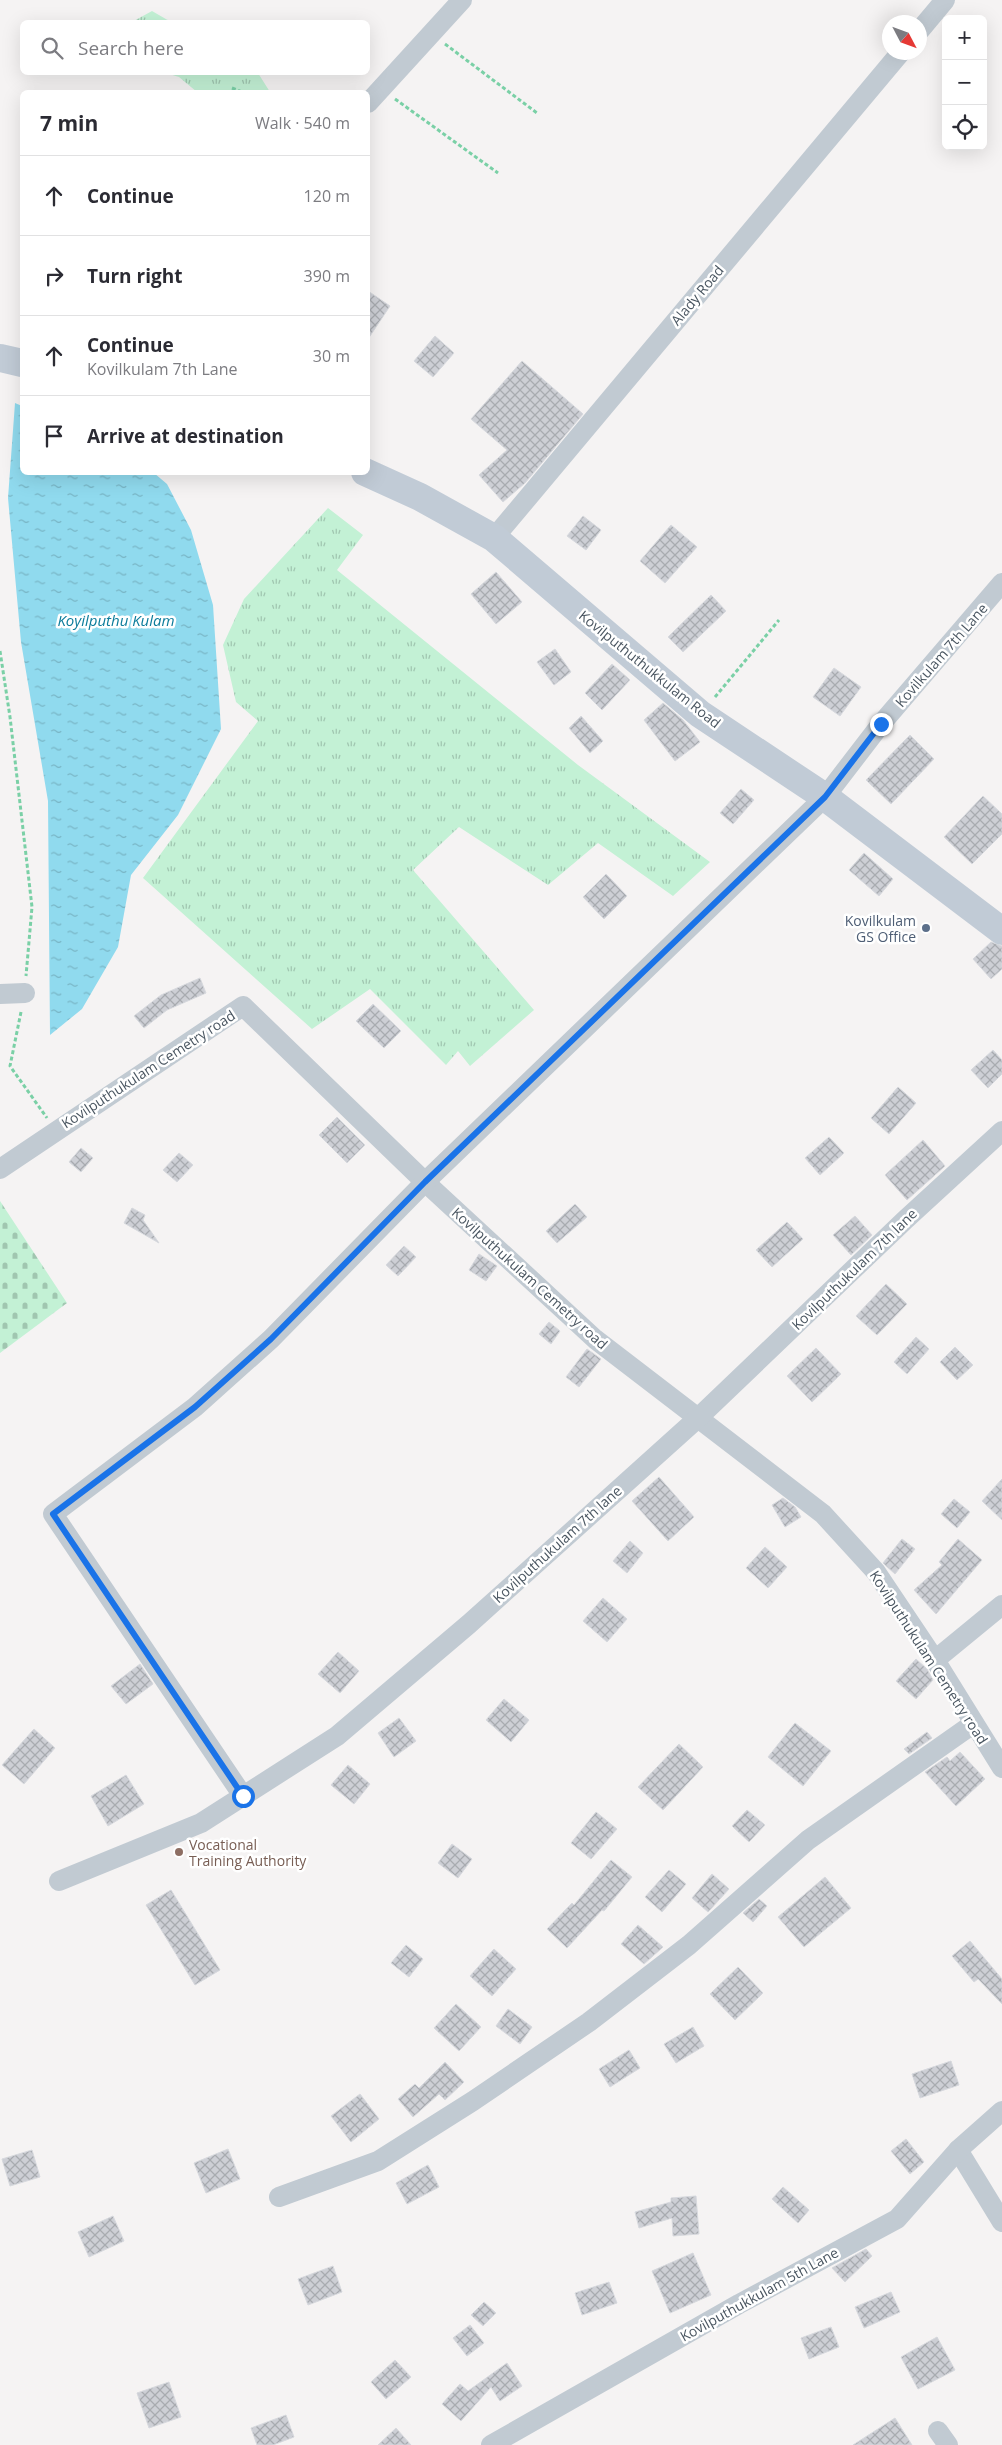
<!DOCTYPE html>
<html lang="en">
<head>
<meta charset="utf-8">
<style>
	:root { --surface:#fff; --page:#f2f2f3; --text:#2b2b33; --muted:#7c7c81; --line:#e1e1e2 }
	body { margin:0; font-family:"Open Sans",sans-serif; background:var(--page); color:var(--text) }
	.controls { position:absolute; right:15px; top:15px; display:grid; overflow:hidden; border-radius:8px; box-shadow:0 5px 20px #0002 }
	.controls button { width:45px; height:45px; display:grid; place-items:center; padding:0; border:0; border-bottom:1px solid var(--line); background:var(--surface); color:var(--text); font:25px sans-serif }
	.compass { position:absolute; left:882px; top:15px; width:45px; height:45px; border-radius:50%; background:var(--surface); box-shadow:0 5px 20px #0002; rotate:131deg }
	.stop { position:absolute; width:15px; height:15px; margin:-11px; border:4px solid #1a73e8; border-radius:50%; background:#fff }
	.stop.end { background:#1a73e8; border-color:#fff; box-shadow:0 1px 5px #0008 }
	.list { margin:0; padding:0; list-style:none }
	h2 { display:flex; justify-content:space-between; align-items:center; height:65px; margin:0; padding:0 20px; font-size:21px }
	h2 small { font-size:16px; font-weight:400; color:var(--muted) }
	.list li { display:grid; grid-template-columns:32px 1fr auto; gap:15px; align-items:center; box-sizing:border-box; height:80px; padding:0 20px; border-top:1px solid var(--line) }
	.list b { display:block; font-size:19px; white-space:nowrap }
	.list p { margin:0; font-size:16px; white-space:nowrap; color:var(--muted) }
	.list em { font-size:16px; font-style:normal; color:var(--muted) }
	.icon { flex:none; width:28px; height:28px; fill:none; stroke:currentColor; stroke-width:2; stroke-linecap:round; stroke-linejoin:round }
	.map { position:relative; flex:none; width:1002px; height:2445px; overflow:hidden }
	.search { position:absolute; background:var(--surface); box-shadow:0 5px 20px #0002; left:20px; top:20px; width:350px; height:55px; display:flex; align-items:center; gap:12px; box-sizing:border-box; padding:0 18px; border-radius:8px; color:var(--muted); font-size:19px }
	.panel { position:absolute; background:var(--surface); box-shadow:0 5px 20px #0002; left:20px; top:90px; width:350px; height:385px; border-radius:8px }
	.map>svg:first-child { display:block }
</style>
</head>
<body>
<div class="map">
<svg width="1002" height="2445" viewBox="0 0 1002 2445">
	<defs>
		<pattern id="grass-tufts" width="24" height="20" patternUnits="userSpaceOnUse" patternTransform="scale(1.25)"><rect width="24" height="20" fill="#c3f1d5"/><path d="M3 7l-1-3M5 7V3M7 7l1-3M15 17l-1-3M17 17v-4M19 17l1-3" fill="none" stroke="#a0c6b0"/></pattern>
		<pattern id="cemetery-stones" width="16" height="16" patternUnits="userSpaceOnUse" patternTransform="scale(1.25)"><rect width="16" height="16" fill="#c3f1d5"/><path d="M2 7V4a2 2 0 0 1 4 0v3zM10 15v-3a2 2 0 0 1 4 0v3z" fill="#a0c6b0"/></pattern>
		<pattern id="water-ripples" width="26" height="14" patternUnits="userSpaceOnUse" patternTransform="scale(1.25)"><rect width="26" height="14" fill="#90daee"/><path d="M2 4q2-2 4 0t4 0M15 11q2-2 4 0t4 0" fill="none" stroke="#78b4c4"/></pattern>
		<pattern id="building-cross-hatch" width="8" height="8" patternUnits="userSpaceOnUse" patternTransform="scale(1.25)"><rect width="8" height="8" fill="#cdcfd5"/><path d="M0 0l8 8M0 8l8-8" fill="none" stroke="#a8abb0"/></pattern>
	</defs>
	<rect width="100%" height="100%" fill="#f5f3f3"/>
	<g fill="url(#grass-tufts)">
		<path d="M152 11 171 22H132Z"/>
		<path d="M166 73H258L270 92H197L179 77Z"/>
		<path d="M328 508 363 535 337 570 578 765 710 862 673 896 598 843 548 885 459 827 413 870 534 1010 470 1066 458 1051 446 1065 370 989 312 1029 143 878 258 721 236 702 223 645 244 599Z"/>
	</g>
	<path fill="url(#cemetery-stones)" d="M0 1201 67 1303 0 1353Z"/>
	<path fill="url(#water-ripples)" d="M15 403 22 406V472L154 473 167 484 191 530 213 605 221 729 178 815 131 875 118 947 82 1009 50 1035 48 801 21 642 8 498Z"/>
	<g fill="url(#building-cross-hatch)" stroke="#d7d9de">
		<path d="M368 291 390 306 368 339Z"/>
		<path d="M435 336 454 353 433 377 414 361Z"/>
		<path d="M522 361 583 414 525 483 503 502 479 475 507 450 471 419Z"/>
		<path d="M583 516 601 530 586 550 567 536Z"/>
		<path d="M671 525 697 547 665 583 640 561Z"/>
		<path d="M496 572 522 602 496 624 471 594Z"/>
		<path d="M711 595 726 611 683 652 668 637Z"/>
		<path d="M555 649 571 672 554 685 537 662Z"/>
		<path d="M612 664 630 680 602 710 585 693Z"/>
		<path d="M834 668 861 687 840 716 813 697Z"/>
		<path d="M663 703 683 720 700 742 675 761 644 720Z"/>
		<path d="M581 716 603 741 590 753 569 728Z"/>
		<path d="M910 735 934 759 891 804 866 780Z"/>
		<path d="M741 789 754 800 733 824 720 813Z"/>
		<path d="M983 796 1002 814V834L972 864 944 837Z"/>
		<path d="M864 853 893 879 879 896 849 870Z"/>
		<path d="M606 874 627 896 604 919 583 897Z"/>
		<path d="M991 942 1002 946V969L991 979 973 959Z"/>
		<path d="M200 978 206 993 167 1010 144 1028 134 1016 161 995Z"/>
		<path d="M373 1004 401 1031 384 1048 356 1021Z"/>
		<path d="M993 1050 1002 1060V1074L988 1088 971 1070Z"/>
		<path d="M898 1087 916 1103 889 1134 871 1118Z"/>
		<path d="M337 1117 365 1145 347 1163 319 1135Z"/>
		<path d="M829 1137 844 1153 820 1175 805 1158Z"/>
		<path d="M923 1140 945 1166 907 1200 885 1175Z"/>
		<path d="M81 1148 93 1158 81 1172 69 1162Z"/>
		<path d="M179 1153 193 1165 177 1182 163 1170Z"/>
		<path d="M575 1204 587 1217 557 1243 546 1231Z"/>
		<path d="M132 1208 145 1215 143 1220 159 1243 124 1223Z"/>
		<path d="M855 1216 872 1235 851 1255 833 1235Z"/>
		<path d="M787 1222 803 1239 772 1267 756 1250Z"/>
		<path d="M404 1246 416 1257 398 1276 386 1265Z"/>
		<path d="M479 1254 497 1266 486 1281 469 1270Z"/>
		<path d="M886 1284 907 1304 877 1335 856 1316Z"/>
		<path d="M549 1322 560 1331 551 1344 539 1334Z"/>
		<path d="M916 1337 929 1349 907 1374 894 1362Z"/>
		<path d="M955 1347 973 1365 957 1380 940 1362Z"/>
		<path d="M816 1348 841 1374 812 1402 787 1376Z"/>
		<path d="M587 1349 601 1359 579 1387 566 1377Z"/>
		<path d="M659 1477 694 1517 668 1541 632 1501Z"/>
		<path d="M1002 1479V1520L982 1501Z"/>
		<path d="M783 1498 795 1507 801 1517 785 1527 772 1505Z"/>
		<path d="M954 1499 970 1512 957 1528 941 1514Z"/>
		<path d="M902 1539 915 1549 895 1574 883 1563Z"/>
		<path d="M958 1539 982 1560 936 1614 914 1590 942 1565 939 1562Z"/>
		<path d="M630 1541 643 1553 627 1573 613 1561Z"/>
		<path d="M765 1547 787 1567 768 1588 746 1568Z"/>
		<path d="M603 1598 627 1619 607 1642 583 1621Z"/>
		<path d="M338 1652 359 1671 340 1693 318 1674Z"/>
		<path d="M916 1659 927 1669 933 1680 916 1699 896 1681Z"/>
		<path d="M140 1664 153 1684 126 1704 111 1686Z"/>
		<path d="M504 1699 529 1720 511 1742 486 1720Z"/>
		<path d="M399 1718 416 1741 394 1757 378 1733Z"/>
		<path d="M795 1723 831 1751 803 1786 768 1757Z"/>
		<path d="M34 1729 55 1748 24 1784 2 1765Z"/>
		<path d="M927 1732 932 1738 909 1754 904 1749Z"/>
		<path d="M679 1744 703 1767 663 1810 638 1787Z"/>
		<path d="M960 1752 985 1779 956 1806 925 1772 947 1757 950 1761Z"/>
		<path d="M348 1765 370 1784 354 1804 331 1785Z"/>
		<path d="M126 1775 144 1804 108 1826 91 1796Z"/>
		<path d="M747 1810 765 1825 749 1842 732 1826Z"/>
		<path d="M596 1812 617 1829 591 1859 571 1843Z"/>
		<path d="M452 1844 472 1859 458 1878 438 1863Z"/>
		<path d="M611 1860 632 1877 604 1911 602 1910 567 1948 547 1929 572 1903 574 1905Z"/>
		<path d="M669 1870 686 1884 662 1912 645 1897Z"/>
		<path d="M712 1874 729 1889 708 1912 692 1898Z"/>
		<path d="M825 1877 851 1908 804 1947 778 1917Z"/>
		<path d="M171 1890 220 1970 195 1985 146 1905Z"/>
		<path d="M759 1899 767 1906 753 1922 743 1913Z"/>
		<path d="M638 1925 663 1947 644 1964 621 1944Z"/>
		<path d="M970 1941 1002 1979V2004L978 1979 974 1982 952 1956Z"/>
		<path d="M406 1945 423 1959 409 1977 391 1963Z"/>
		<path d="M494 1949 516 1969 492 1996 470 1976Z"/>
		<path d="M738 1967 763 1993 735 2020 710 1994Z"/>
		<path d="M456 2004 481 2027 459 2051 434 2028Z"/>
		<path d="M508 2009 532 2027 520 2044 496 2026Z"/>
		<path d="M693 2027 704 2046 676 2063 664 2044Z"/>
		<path d="M629 2050 640 2068 610 2087 599 2069Z"/>
		<path d="M951 2061 959 2085 920 2098 912 2074Z"/>
		<path d="M445 2062 464 2082 445 2100 439 2094 413 2117 398 2099 415 2084 419 2088Z"/>
		<path d="M360 2094 379 2119 351 2142 331 2116Z"/>
		<path d="M906 2139 924 2162 910 2174 891 2151Z"/>
		<path d="M228 2149 240 2179 206 2193 194 2163Z"/>
		<path d="M32 2150 40 2177 10 2186 2 2159Z"/>
		<path d="M428 2165 439 2187 407 2204 396 2183Z"/>
		<path d="M783 2187 809 2210 798 2223 772 2199Z"/>
		<path d="M696 2196 699 2234 673 2236 672 2218 639 2228 635 2212 671 2202V2198Z"/>
		<path d="M113 2216 124 2241 89 2257 78 2232Z"/>
		<path d="M866 2249 872 2256 845 2282 832 2268Z"/>
		<path d="M693 2253 711 2295 670 2313 652 2271Z"/>
		<path d="M333 2266 342 2292 308 2305 298 2279Z"/>
		<path d="M609 2282 617 2303 582 2315 575 2293Z"/>
		<path d="M891 2292 900 2312 864 2328 855 2307Z"/>
		<path d="M484 2302 496 2313 483 2326 471 2315Z"/>
		<path d="M470 2325 484 2343 467 2356 453 2338Z"/>
		<path d="M831 2327 839 2347 809 2359 801 2338Z"/>
		<path d="M937 2337 955 2370 918 2389 901 2357Z"/>
		<path d="M395 2360 411 2377 386 2399 371 2382Z"/>
		<path d="M507 2363 522 2386 500 2401 491 2387 461 2421 442 2404 460 2384 468 2391Z"/>
		<path d="M169 2382 181 2417 149 2428 137 2393Z"/>
		<path d="M286 2415 294 2437 273 2445H257L251 2428Z"/>
		<path d="M895 2418 912 2445H853Z"/>
		<path d="M396 2428 411 2445H378Z"/>
	</g>
	<g fill="none" stroke-linecap="round" stroke-linejoin="round">
		<g stroke="#7ad0a6" stroke-width="3" stroke-dasharray="4 2.5" stroke-linecap="butt">
			<path d="M445 44 537 113"/>
			<path d="M232 88 242 92"/>
			<path d="M395 99 498 173"/>
			<path d="M0 651 10 717 32 907 26 976"/>
			<path d="M715 697 779 620"/>
			<path d="M21 1012 10 1066 47 1118"/>
		</g>
		<g stroke="#c1cad2" stroke-width="20">
			<path d="M920 30 945 0"/>
			<path d="M368 103 462 0"/>
			<path d="M494 538 901 52"/>
			<path d="M0 994 25 993"/>
			<path d="M0 1169 243 1006 425 1182 595 1339 823 1514 876 1572 935 1660 1002 1768"/>
			<path d="M935 1660 1002 1605"/>
			<path d="M243 1796 53 1514 195 1407 271 1339 425 1182 825 797 881 724 1002 583"/>
			<path d="M59 1881 201 1823 337 1736 469 1624 699 1417 905 1220 1002 1131"/>
			<path d="M958 2150 1002 2222"/>
			<path d="M279 2197 378 2161 473 2101 589 2022 689 1945 808 1840 973 1724"/>
			<path d="M938 2431 948 2445"/>
			<path d="M491 2445 739 2304 897 2219 958 2150 1002 2111"/>
		</g>
		<g stroke="#c1cbd6" stroke-width="28">
			<path d="M0 358 22 363"/>
			<path d="M365 472 420 497 494 538 700 714 825 797 1002 931"/>
		</g>
	</g>
	<g fill="none" stroke-linecap="round" stroke-linejoin="round">
		<path stroke="#1a73e8" stroke-width="6" d="M243 1796 53 1514 195 1407 271 1339 425 1182 825 797 881 724"/>
	</g>
	<circle fill="#5c6f8a" stroke="#fff" stroke-width="2" cx="926" cy="928" r="5"/>
	<circle fill="#8d6e63" stroke="#fff" stroke-width="2" cx="179" cy="1852" r="5"/>
	<g text-anchor="middle" dominant-baseline="central" stroke-width="5" stroke-linejoin="round" paint-order="stroke">
		<g font-size="14" fill="#4a5661" stroke="#fff">
			<text transform="translate(697 295) rotate(-50)">Alady Road</text>
			<text transform="translate(941 655) rotate(-49)">Kovilkulam 7th Lane</text>
			<text transform="translate(650 669) rotate(39)">Kovilputhuthukkulam Road</text>
			<text transform="translate(148 1069) rotate(-33)">Kovilputhukulam Cemetry road</text>
			<text transform="translate(854 1269) rotate(-44)">Kovilputhukulam 7th lane</text>
			<text transform="translate(530 1278) rotate(42)">Kovilputhukulam Cemetry road</text>
			<text transform="translate(557 1544) rotate(-42)">Kovilputhukulam 7th lane</text>
			<text transform="translate(929 1657) rotate(57)">Kovilputhukulam Cemetry road</text>
			<text transform="translate(759 2294) rotate(-29)">Kovilputhukkulam 5th Lane</text>
		</g>
		<g font-size="14" fill="#4e5e75" stroke="#fff" text-anchor="end">
			<text x="916" y="920">Kovilkulam<tspan x="916" dy="16">GS Office</tspan></text>
		</g>
		<g font-size="14" fill="#785e54" stroke="#fff" text-anchor="start">
			<text x="189" y="1844">Vocational<tspan x="189" dy="16">Training Authority</tspan></text>
		</g>
		<g font-size="15" font-style="italic" fill="#0c7c9b" stroke="#fff">
			<text x="116" y="620">Koyilputhu Kulam</text>
		</g>
	</g>
</svg>
<div class="controls">
<button>+</button>
<button>−</button>
<button><svg class="icon" aria-label="locate" viewBox="0 0 24 24"><circle cx="12" cy="12" r="6"/><path d="M12 2v4M12 18v4M2 12h4M18 12h4"/></svg></button>
</div>
<svg class="compass" viewBox="-18 -18 36 36"><path d="M0-13l5 13h-10z" fill="#e53935"/><path d="M0 13l5-13h-10z" fill="#7c7c81"/></svg>
<div class="stop" style="left:243px;top:1796px"></div>
<div class="stop end" style="left:881px;top:724px"></div>
<div class="search"><svg class="icon" aria-label="search" viewBox="0 0 24 24"><circle cx="10" cy="10" r="6"/><path d="M15 15l6 6"/></svg>Search here</div>
<section class="panel">
<h2>7 min<small>Walk · 540 m</small></h2>
<ul class="list">
<li><svg class="icon" aria-label="ahead" viewBox="0 0 24 24"><path d="M12 20V5M6 11l6-6 6 6"/></svg><div><b>Continue</b></div><em>120 m</em></li>
<li><svg class="icon" aria-label="right" viewBox="0 0 24 24"><path d="M7 20v-9h11M14 6l5 5-5 5"/></svg><div><b>Turn right</b></div><em>390 m</em></li>
<li><svg class="icon" aria-label="ahead" viewBox="0 0 24 24"><path d="M12 20V5M6 11l6-6 6 6"/></svg><div><b>Continue</b><p>Kovilkulam 7th Lane</p></div><em>30 m</em></li>
<li><svg class="icon" aria-label="arrive" viewBox="0 0 24 24"><path d="M6 21V4h12l-3 4 3 4H6"/></svg><div><b>Arrive at destination</b></div></li>
</ul>
</section>
</div>
</body>
</html>
